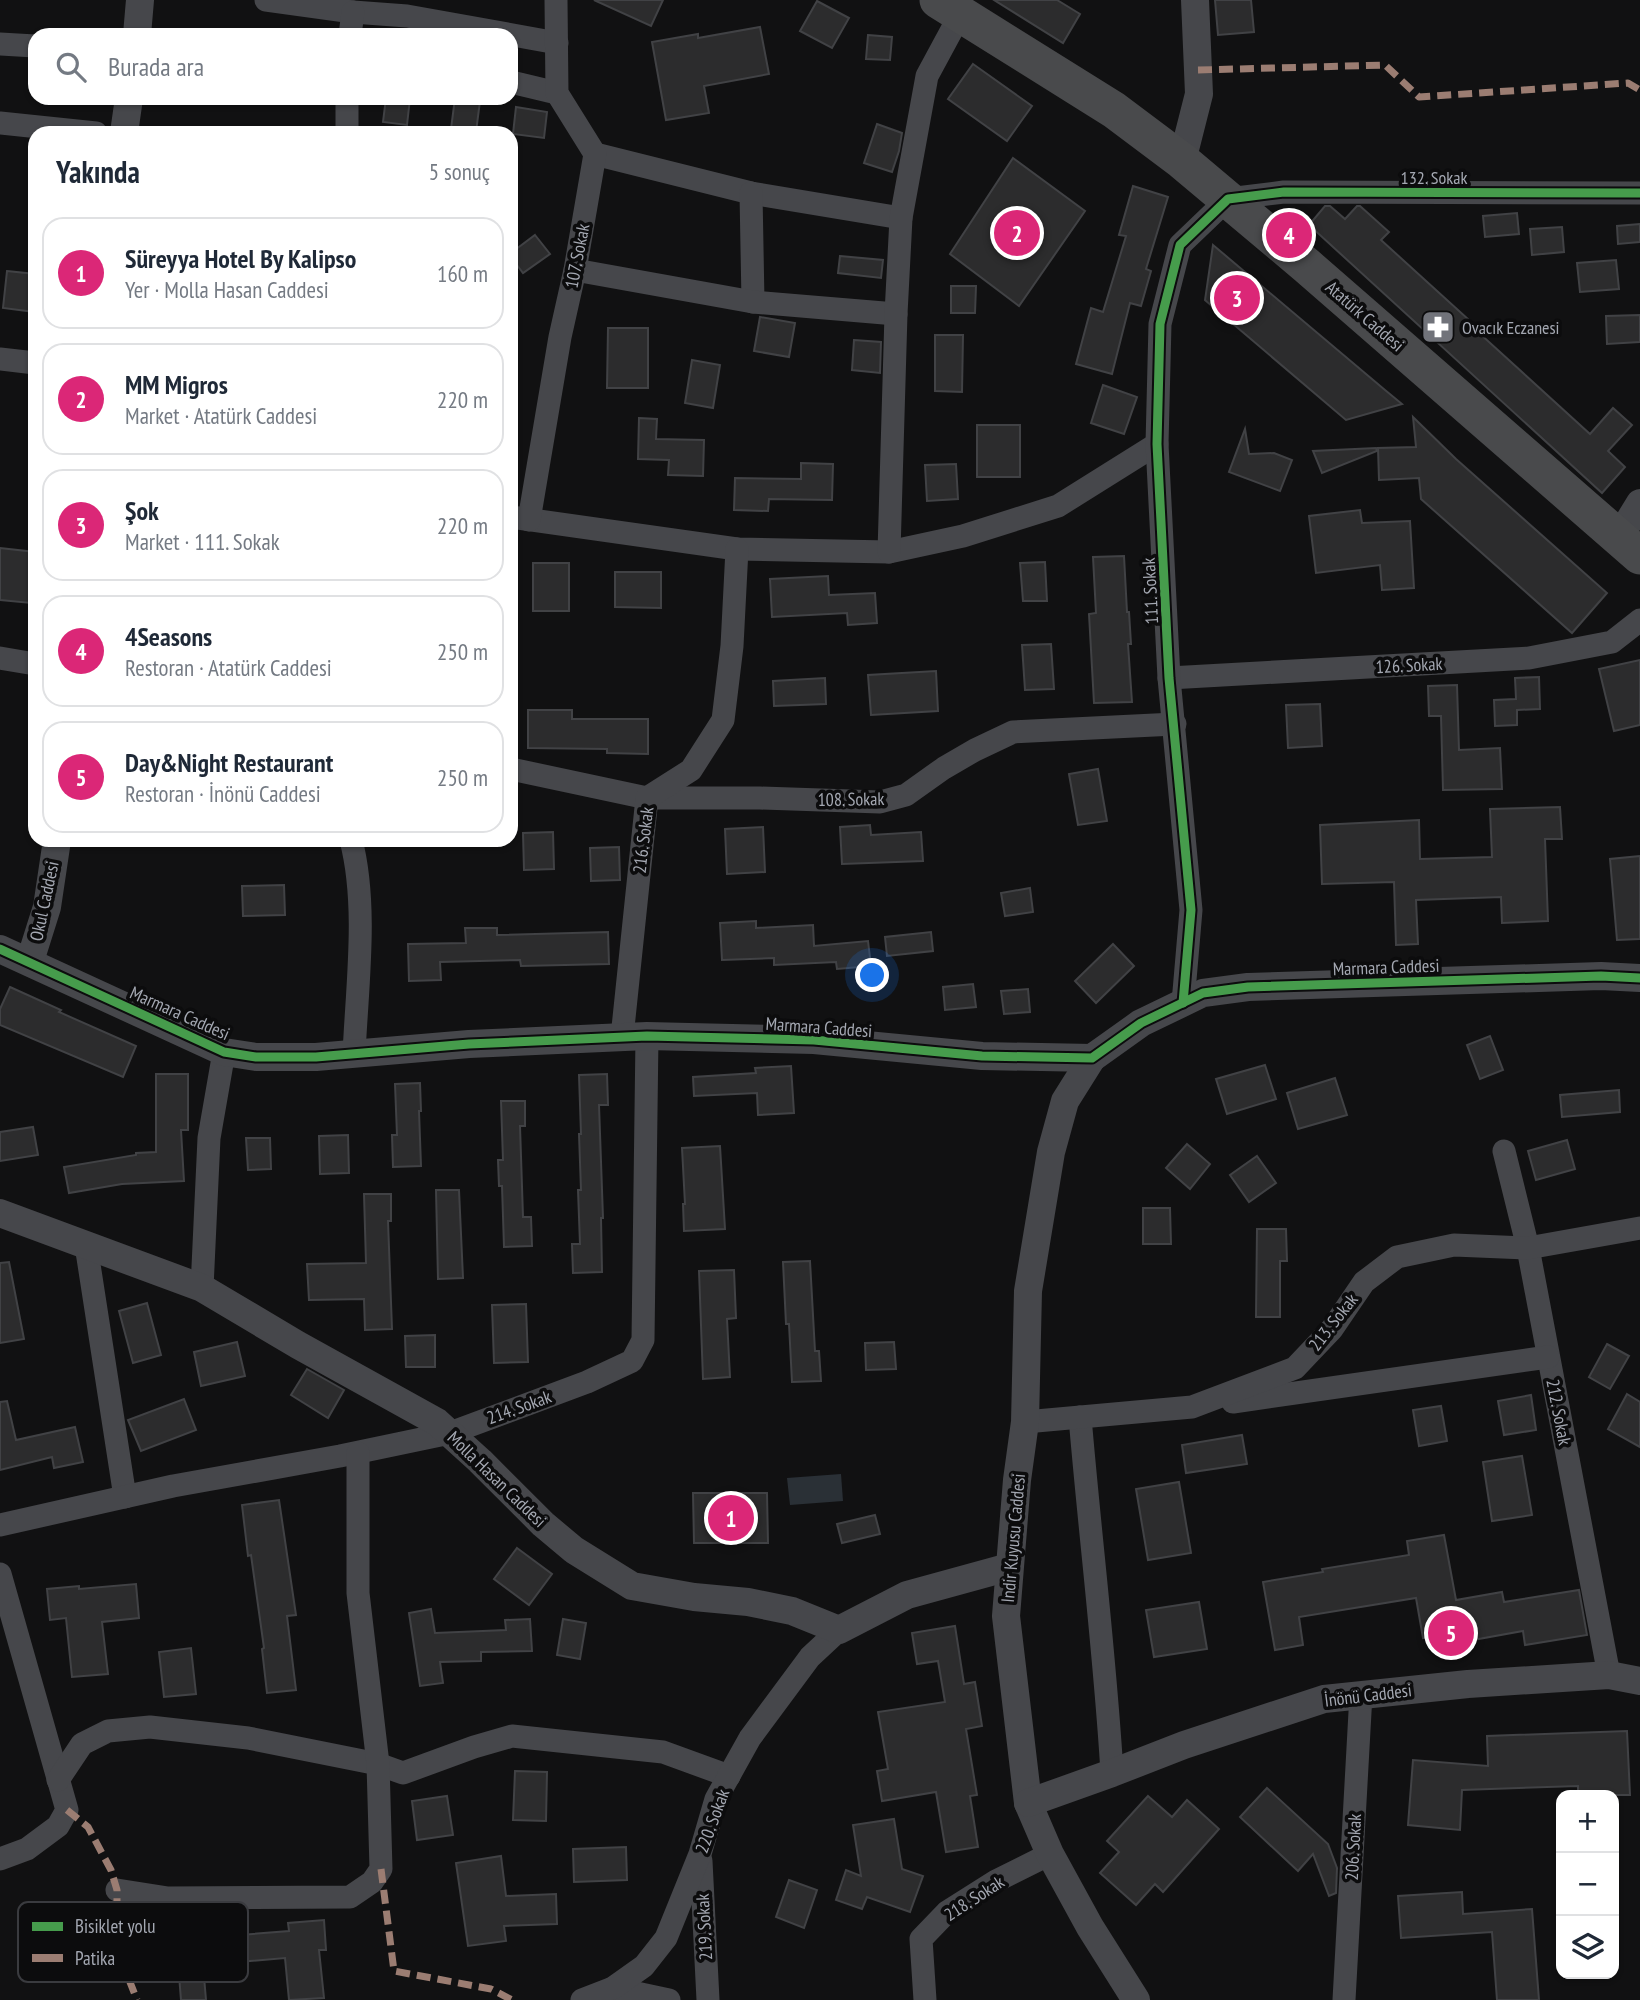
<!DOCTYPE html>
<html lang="tr">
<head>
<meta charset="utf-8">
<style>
	:root { --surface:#fff; --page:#f2f2f3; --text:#1f2937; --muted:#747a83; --line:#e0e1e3; --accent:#db2777 }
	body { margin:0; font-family:"PT Sans Narrow",sans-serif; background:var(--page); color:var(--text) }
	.controls { position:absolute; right:21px; bottom:21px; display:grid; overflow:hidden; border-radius:14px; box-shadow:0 2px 5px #0004 }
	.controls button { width:63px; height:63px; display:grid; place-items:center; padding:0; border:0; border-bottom:2px solid var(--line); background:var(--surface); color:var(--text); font:35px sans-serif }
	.you { position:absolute; left:873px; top:976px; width:24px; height:24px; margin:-18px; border:5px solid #fff; border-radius:50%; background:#1a73e8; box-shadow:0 0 0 10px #1a73e833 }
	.badge { display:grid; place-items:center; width:46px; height:46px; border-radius:50%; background:var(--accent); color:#fff; font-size:23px; font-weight:700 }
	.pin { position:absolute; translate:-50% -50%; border:4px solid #fff; box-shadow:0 2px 7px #0006 }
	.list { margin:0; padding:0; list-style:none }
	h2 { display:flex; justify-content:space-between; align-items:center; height:91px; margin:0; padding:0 28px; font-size:30px }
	h2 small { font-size:23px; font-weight:400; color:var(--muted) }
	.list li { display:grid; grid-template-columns:46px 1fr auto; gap:21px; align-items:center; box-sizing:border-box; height:112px; margin:0 14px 14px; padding:0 14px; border:2px solid var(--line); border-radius:21px }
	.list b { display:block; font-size:26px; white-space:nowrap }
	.list p { margin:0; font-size:23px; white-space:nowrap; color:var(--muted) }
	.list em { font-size:23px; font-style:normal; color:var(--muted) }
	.icon { flex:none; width:38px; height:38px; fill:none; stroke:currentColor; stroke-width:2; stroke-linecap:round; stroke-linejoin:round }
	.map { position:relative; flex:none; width:1640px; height:2000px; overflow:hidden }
	.search { position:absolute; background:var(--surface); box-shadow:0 2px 5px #0004; left:28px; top:28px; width:490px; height:77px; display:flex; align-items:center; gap:18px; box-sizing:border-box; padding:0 24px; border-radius:21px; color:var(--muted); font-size:26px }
	.panel { position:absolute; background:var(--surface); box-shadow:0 2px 5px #0004; left:28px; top:126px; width:490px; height:721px; border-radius:21px }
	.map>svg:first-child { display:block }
</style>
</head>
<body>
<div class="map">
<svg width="1640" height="2000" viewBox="0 0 1640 2000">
	<rect width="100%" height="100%" fill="#111112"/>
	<path fill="#2a3036" d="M841 1474 843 1501 790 1505 787 1478Z"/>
	<g fill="#2c2c2d" stroke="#414245" stroke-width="2">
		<path d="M594 0H663L651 26Z"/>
		<path d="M994 0H1057L1080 14 1063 43Z"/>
		<path d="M1215 0H1251L1254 32 1218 35Z"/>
		<path d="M817 1 849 18 832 48 800 31Z"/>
		<path d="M760 27 769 74 704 86 709 113 666 120 652 42 698 34V38Z"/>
		<path d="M868 35 892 37 890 60 866 59Z"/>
		<path d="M973 64 1032 106 1007 141 948 99Z"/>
		<path d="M386 98H410L407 125 383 122Z"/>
		<path d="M455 98 480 101 476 132 451 129Z"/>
		<path d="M516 107 547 112 544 138 513 134Z"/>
		<path d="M877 124 902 133 899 151 892 172 864 163Z"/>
		<path d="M1013 158 1085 211 1019 306 950 254Z"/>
		<path d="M1133 186 1168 197 1146 269 1151 271 1141 306 1130 303 1112 374 1076 364 1091 308 1103 312 1126 236 1119 235Z"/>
		<path d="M1325 206H1330L1345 219 1357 206H1360L1389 232 1381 240 1480 330 1478 332 1590 434 1613 408 1632 425 1608 451 1625 467 1602 493 1309 225Z"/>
		<path d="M1517 213 1519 234 1485 237 1483 216Z"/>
		<path d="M1640 224V242L1618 244 1617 226Z"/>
		<path d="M1562 227 1564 252 1532 255 1530 229Z"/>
		<path d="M535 235 550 254 523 273 511 257V253Z"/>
		<path d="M1213 245 1385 390 1402 404 1346 420 1205 300Z"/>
		<path d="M840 256 883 260 881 278 838 273Z"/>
		<path d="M1616 260 1619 289 1580 292 1577 263Z"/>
		<path d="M7 271 35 274V312L3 308Z"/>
		<path d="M951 286H976L975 313H951Z"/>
		<path d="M1640 315V342L1607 344 1606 316Z"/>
		<path d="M760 317 795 323 789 357 754 351Z"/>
		<path d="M608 328H648V388H607Z"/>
		<path d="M935 335H963L962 392 935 391Z"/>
		<path d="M854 340 881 342 880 373 852 370Z"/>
		<path d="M692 360 720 365 713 408 685 403Z"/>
		<path d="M1103 385 1137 397 1124 434 1091 423Z"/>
		<path d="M1413 417 1456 459 1607 593 1572 633 1421 499 1419 478 1379 480 1378 448 1416 447Z"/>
		<path d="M639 418 657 419 656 439 704 440 703 476 668 475 669 460 638 459Z"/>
		<rect x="977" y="425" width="43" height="52"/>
		<path d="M1245 429 1249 454 1274 453 1292 460 1280 491 1229 472Z"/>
		<path d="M1376 448 1377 451 1322 473 1313 451Z"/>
		<path d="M801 463 833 464 832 500 769 499 768 511 734 510 735 478 801 479Z"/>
		<path d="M956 464 958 499 927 501 925 465Z"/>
		<path d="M1360 510 1362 523 1410 521 1414 588 1382 590 1380 565 1316 573 1309 516Z"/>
		<path d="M0 548 35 552 31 603 0 600Z"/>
		<path d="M1124 556 1127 612H1129L1131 644H1128L1132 702 1094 703 1089 614 1096 613 1093 557Z"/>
		<path d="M1045 562 1047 601H1023L1020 563Z"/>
		<rect x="533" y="563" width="36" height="48"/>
		<path d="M615 572H661V608L615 607Z"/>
		<path d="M828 576 829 595 875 593 877 623 848 625 847 613 772 617 770 579Z"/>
		<path d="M1051 644 1054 689 1025 690 1022 645Z"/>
		<path d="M1640 660V725L1614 731 1599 669Z"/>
		<path d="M936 671 938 711 871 715 868 675Z"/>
		<path d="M1539 677 1540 709 1517 710V725L1495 726 1494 700 1516 699 1515 678Z"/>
		<path d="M825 678 826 704 774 706 773 681Z"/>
		<path d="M1457 685 1459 750 1500 748 1502 789 1443 790 1441 716H1429L1428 686Z"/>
		<path d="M1320 704 1322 746 1288 748 1286 705Z"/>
		<path d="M528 710H572V719H648V754L607 753V749L528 748Z"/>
		<path d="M1098 769 1107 821 1078 825 1069 774Z"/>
		<path d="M1560 807 1562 839H1545L1548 921 1502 923 1501 897 1416 900 1418 944 1396 945 1394 882 1322 884 1320 825 1419 820 1420 859 1492 857 1490 809Z"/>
		<path d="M870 825 871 835 921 832 923 861 842 864 840 827Z"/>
		<path d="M763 827 765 872 727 874 725 829Z"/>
		<path d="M553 832 554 869 524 870 523 833Z"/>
		<path d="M619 847 620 880 591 881 590 848Z"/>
		<path d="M1640 856V939L1617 940 1610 859Z"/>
		<path d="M284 885 285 915 243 916 242 886Z"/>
		<path d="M1030 888 1033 912 1005 916 1001 893Z"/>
		<path d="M756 921V928L813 925 814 946 868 941 871 966 837 969 836 962 774 965V958L722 960 720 923Z"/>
		<path d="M465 928H497V935L608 932 609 964 521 966 520 960 440 962 441 980 409 981 408 944 466 943Z"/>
		<path d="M931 932 933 951 887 956 885 937Z"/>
		<path d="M1113 944 1134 966 1096 1003 1075 981Z"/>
		<path d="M973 984 976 1007 945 1010 943 987Z"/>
		<path d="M10 987 61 1010 59 1012 136 1046 123 1077 0 1025V1009Z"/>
		<path d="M1028 989 1030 1012 1004 1014 1001 991Z"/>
		<path d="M1490 1036 1503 1070 1480 1079 1467 1045Z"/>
		<path d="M1265 1065 1276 1099 1227 1114 1216 1079Z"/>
		<path d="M791 1066 794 1113 758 1115 757 1093 694 1096 693 1077 756 1073 755 1068Z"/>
		<path d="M156 1074H188V1130H181L184 1181 122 1184 69 1193 64 1167 136 1155V1153L156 1152Z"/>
		<path d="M607 1074 608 1105H599L603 1218H601L602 1272 573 1273 572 1244H580L578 1190H581L579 1134H581L579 1075Z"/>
		<path d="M1335 1078 1347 1115 1298 1129 1287 1093Z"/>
		<path d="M420 1083 421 1111H419L421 1166 393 1167 392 1135H397L395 1084Z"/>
		<path d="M1619 1090 1620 1112 1562 1117 1560 1095Z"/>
		<path d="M501 1101H525V1126H520L523 1217H531L532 1246 504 1247 502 1186H499L498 1160H503Z"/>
		<path d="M33 1127 38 1155 0 1161V1132Z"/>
		<path d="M348 1135 349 1173 320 1174 319 1136Z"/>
		<path d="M246 1138H270L271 1169 248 1170Z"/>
		<path d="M1567 1140 1575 1169 1536 1180 1528 1151Z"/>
		<path d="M1187 1144 1210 1164 1190 1189 1166 1168Z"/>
		<path d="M720 1146 725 1229 684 1231 683 1204H685L682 1148Z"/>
		<path d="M1257 1156 1276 1183 1249 1202 1230 1175Z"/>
		<path d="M436 1190H459L463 1278 438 1279Z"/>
		<path d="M364 1194H391V1221H388L392 1329 365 1330 364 1299 309 1300 307 1264 366 1263Z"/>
		<path d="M1143 1208H1170L1171 1244H1143Z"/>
		<path d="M1257 1229H1286L1287 1261H1280V1317H1256Z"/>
		<path d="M810 1261 815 1351H819L821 1381 792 1382 789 1324H786L783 1262Z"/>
		<path d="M9 1262 24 1339 0 1343V1263Z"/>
		<path d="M734 1270 736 1318 727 1319 730 1377 703 1379 699 1271Z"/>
		<path d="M147 1303 161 1355 133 1363 119 1311Z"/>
		<path d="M526 1304 528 1362 494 1363 492 1305Z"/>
		<path d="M435 1335V1367H406L405 1336Z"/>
		<path d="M237 1342 245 1376 201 1386 194 1352Z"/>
		<path d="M894 1342 896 1369 866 1370 865 1343Z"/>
		<path d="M1607 1344 1629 1356 1610 1389 1589 1377Z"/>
		<path d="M307 1369 344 1390 328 1418 291 1395Z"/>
		<path d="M1627 1394 1640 1402V1447L1608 1429Z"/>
		<path d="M1531 1395 1536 1430 1504 1435 1498 1401Z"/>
		<path d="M184 1399 196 1430 141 1451 128 1420Z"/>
		<path d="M7 1401 16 1440 75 1427 83 1462 54 1468 52 1457 0 1470V1402Z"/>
		<path d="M1441 1406 1447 1441 1419 1446 1413 1410Z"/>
		<path d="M1242 1435 1247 1464 1186 1473 1182 1445Z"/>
		<path d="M1522 1456 1532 1515 1492 1521 1483 1462Z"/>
		<path d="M1179 1482 1191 1553 1148 1560 1136 1489Z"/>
		<path d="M693 1493H767L768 1543H694Z"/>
		<path d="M279 1500 296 1615 287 1616 296 1690 267 1693 262 1649 264 1648 251 1555 248 1556 242 1505Z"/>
		<path d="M875 1515 880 1534 842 1543 837 1524Z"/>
		<path d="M1444 1535 1456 1600 1502 1592 1504 1602 1579 1590 1587 1635 1525 1645 1523 1631 1473 1640 1472 1630 1423 1638 1416 1598 1299 1617 1303 1645 1275 1650 1263 1582 1323 1572 1322 1569 1409 1555 1407 1541Z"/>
		<path d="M517 1548 552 1574 529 1605 494 1579Z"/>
		<path d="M136 1584 139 1618 102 1622 108 1674 72 1677 66 1618 50 1620 47 1589 79 1586V1589Z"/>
		<path d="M1199 1602 1207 1649 1154 1657 1146 1610Z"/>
		<path d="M431 1609 435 1633 506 1630 505 1620 530 1619 532 1651 481 1652V1661L440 1662 443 1683 420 1686 409 1613Z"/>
		<path d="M563 1619 586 1623 580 1659 557 1655Z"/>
		<path d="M955 1626 964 1684 975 1682 982 1726 966 1729 977 1795 970 1796 978 1847 946 1852 936 1792 882 1801 877 1771 888 1769 878 1712 945 1702 938 1661 917 1664 912 1633Z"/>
		<path d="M191 1648 196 1694 164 1697 159 1652Z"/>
		<path d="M1627 1731 1630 1795H1578V1786L1462 1790 1460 1830 1408 1825 1413 1760 1488 1766 1487 1736Z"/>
		<path d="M515 1771 547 1772 546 1821 513 1820Z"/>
		<path d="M1267 1788 1328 1844 1337 1868 1336 1893 1329 1896 1313 1854 1298 1871 1240 1817Z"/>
		<path d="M447 1796 453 1835 417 1840 412 1801Z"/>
		<path d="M1148 1796 1172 1817 1187 1800 1219 1829 1163 1892 1155 1884 1136 1905 1100 1873 1119 1852 1107 1841Z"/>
		<path d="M894 1819 902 1869 923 1876 910 1912 867 1897 862 1909 836 1900 846 1870 861 1876 853 1825Z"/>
		<path d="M626 1847 627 1880 574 1882 573 1849Z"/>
		<path d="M501 1856 506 1896 556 1894 557 1924 504 1926 506 1941 468 1946 456 1863Z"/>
		<path d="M789 1880 817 1890 804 1928 776 1917Z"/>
		<path d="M1462 1892 1463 1914 1532 1909 1539 2000H1497L1492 1932 1401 1938 1398 1896Z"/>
		<path d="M324 1920 326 1950H319L324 1998 289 2000 285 1958 203 1965 206 2000H181L178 1962 155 1964 153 1939 191 1936V1939L289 1931 288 1923Z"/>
	</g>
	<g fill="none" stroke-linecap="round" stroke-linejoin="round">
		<g stroke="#46474b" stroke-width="23">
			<path d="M266 0 353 12 407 16 557 43"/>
			<path d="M350 35 353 12"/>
			<path d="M0 44 35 46"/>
			<path d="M511 82 557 93"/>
			<path d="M347 98V133"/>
			<path d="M0 123 96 133"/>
			<path d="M595 154 751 193 901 218"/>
			<path d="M751 193 753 302"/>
			<path d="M575 270 753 302 896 314"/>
			<path d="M0 359 35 363"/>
			<path d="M511 517 737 549 889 552 963 536 1058 506 1157 444"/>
			<path d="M529 520 560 337 575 270 595 154 557 93 556 0"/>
			<path d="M889 552 896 314 901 218 927 76 961 13"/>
			<path d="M0 658 35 664"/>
			<path d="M1169 678 1529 658 1612 642 1640 620"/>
			<path d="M511 769 647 798H760L880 802 906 795 944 768 975 750 1013 732 1175 724"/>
			<path d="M351 840C368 906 357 986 354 1054"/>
			<path d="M1183 1003 1191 910 1169 678 1157 444 1160 324 1180 245 1228 199 1284 192 1640 193"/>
			<path d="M622 1037 647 798 691 770 723 720 732 646 737 549"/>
			<path d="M1504 1151 1528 1248 1609 1675"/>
			<path d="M86 1245 125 1497"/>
			<path d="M202 1288 209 1138 224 1052"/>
			<path d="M1233 1402 1548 1357"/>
			<path d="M1080 1417C1090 1536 1105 1654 1112 1773"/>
			<path d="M1025 1422 1192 1407 1295 1368 1332 1329 1364 1282 1397 1257 1454 1245 1528 1248 1640 1228"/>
			<path d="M0 1525 173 1486 340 1456 450 1433 587 1382 632 1361 643 1340 647 1036"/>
			<path d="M0 1574 67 1810 58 1826 27 1849 0 1859"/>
			<path d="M58 1780 82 1744 108 1731 150 1727 248 1738 378 1764 403 1773 474 1747 512 1736 663 1752 729 1776"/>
			<path d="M701 1861 708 2000"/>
			<path d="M117 1890 168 1898 350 1897 372 1882 381 1869 378 1764 358 1593V1453"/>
			<path d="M613 1988 669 2000"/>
			<path d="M582 2000 613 1988 644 1966 666 1938 700 1854 716 1799 750 1738 810 1657 839 1630"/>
			<path d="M925 2000 921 1939 947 1912 996 1881 1050 1854"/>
			<path d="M1344 2000 1361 1694"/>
		</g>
		<g stroke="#46474b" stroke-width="28">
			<path d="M137 35 140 0"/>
			<path d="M124 133 129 98"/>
			<path d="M1182 161 1199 94 1195 0"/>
			<path d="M1618 539 1640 503"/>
			<path d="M0 949 224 1052 256 1057H316L469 1044 647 1036 814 1040 982 1056 1092 1058 1141 1023 1203 993 1248 987 1601 976 1640 978"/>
			<path d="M30 961 47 907 57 840"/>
			<path d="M1092 1058 1065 1101 1051 1152 1028 1291 1025 1422 1017 1480 1006 1616 1028 1803 1050 1854 1090 1927 1136 2000"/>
			<path d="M0 1213 202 1288 298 1345 437 1422 480 1461 543 1524 574 1550 632 1586 694 1597 748 1602 792 1611 839 1630 907 1595 1009 1567"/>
			<path d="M1028 1803 1112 1773 1184 1745 1324 1699 1468 1684 1609 1675 1640 1681"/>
		</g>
		<path stroke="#494a4c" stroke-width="37" d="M938 0 1114 110 1182 161 1307 266 1640 556"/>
		<g stroke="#9b7d72" stroke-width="7" stroke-dasharray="14 7" stroke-linecap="butt">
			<path d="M1198 70 1385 65 1419 97 1628 83 1640 90"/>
			<path d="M67 1810 88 1827 111 1870 117 1890V1949L137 2000"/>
			<path d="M381 1869 394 1971 491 1989 512 2000"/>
		</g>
		<defs>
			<g id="cycleway">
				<path d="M0 949 224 1052 256 1057H316L469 1044 647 1036 814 1040 982 1056 1092 1058 1141 1023 1203 993 1248 987 1601 976 1640 978"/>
				<path d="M1183 1003 1191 910 1169 678 1157 444 1160 324 1180 245 1228 199 1284 192 1640 193"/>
			</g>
		</defs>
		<use href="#cycleway" stroke="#0c0c0d" stroke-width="13"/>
		<use href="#cycleway" stroke="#469c4c" stroke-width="9"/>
	</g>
	<defs>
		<symbol id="pharmacy-square" viewBox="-11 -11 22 22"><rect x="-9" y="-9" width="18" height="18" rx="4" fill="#71737a" stroke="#0c0c0d"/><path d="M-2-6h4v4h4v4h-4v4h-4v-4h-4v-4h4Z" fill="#fff"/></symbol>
	</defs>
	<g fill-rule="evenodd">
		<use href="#pharmacy-square" x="1419" y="308" width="38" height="38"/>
	</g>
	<g text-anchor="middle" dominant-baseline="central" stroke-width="7" stroke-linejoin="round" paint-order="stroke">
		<g font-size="18" fill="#a4a8b2" stroke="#0c0c0d">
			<text x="1434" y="177">132. Sokak</text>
			<text transform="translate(577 256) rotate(-79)">107. Sokak</text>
			<text transform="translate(1365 316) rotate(41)">Atatürk Caddesi</text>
			<text transform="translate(1150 591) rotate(-93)">111. Sokak</text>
			<text transform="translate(1409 665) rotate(-3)">126. Sokak</text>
			<text transform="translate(851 799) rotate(-1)">108. Sokak</text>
			<text transform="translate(643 840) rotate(-83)">216. Sokak</text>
			<text transform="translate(44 901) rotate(-78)">Okul Caddesi</text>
			<text transform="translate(1386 967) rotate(-2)">Marmara Caddesi</text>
			<text transform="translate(180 1013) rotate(24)">Marmara Caddesi</text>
			<text transform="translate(819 1027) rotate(4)">Marmara Caddesi</text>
			<text transform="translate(1333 1322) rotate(-52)">213. Sokak</text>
			<text transform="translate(519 1407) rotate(-20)">214. Sokak</text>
			<text transform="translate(1559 1412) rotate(79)">212. Sokak</text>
			<text transform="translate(497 1479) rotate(44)">Molla Hasan Caddesi</text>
			<text transform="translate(1013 1538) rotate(-85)">Indir Kuyusu Caddesi</text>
			<text transform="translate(1368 1695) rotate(-7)">İnönü Caddesi</text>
			<text transform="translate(712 1821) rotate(-70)">220. Sokak</text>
			<text transform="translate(1353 1847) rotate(-87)">206. Sokak</text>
			<text transform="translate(974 1898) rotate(-33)">218. Sokak</text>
			<text transform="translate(704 1927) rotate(-93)">219. Sokak</text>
		</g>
		<g font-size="18" fill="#a4a8b2" stroke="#0c0c0d" text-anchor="start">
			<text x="1462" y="327">Ovacık Eczanesi</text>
		</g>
	</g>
	<rect x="18" y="1902" width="230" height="80" rx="10" fill="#0c0c0d" stroke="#3a3b3f" stroke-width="2"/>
	<rect x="32" y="1922" width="31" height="9" fill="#469c4c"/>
	<rect x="32" y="1954" width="31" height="8" fill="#9b7d72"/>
	<g font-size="19" fill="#a4a8b2">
		<text x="75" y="1933">Bisiklet yolu</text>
		<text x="75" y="1965">Patika</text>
	</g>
</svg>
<div class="controls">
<button>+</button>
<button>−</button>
<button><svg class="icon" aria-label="layers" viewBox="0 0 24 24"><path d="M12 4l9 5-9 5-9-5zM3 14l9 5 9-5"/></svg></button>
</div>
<div class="you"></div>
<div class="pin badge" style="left:731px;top:1518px">1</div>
<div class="pin badge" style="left:1017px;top:233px">2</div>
<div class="pin badge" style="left:1237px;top:298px">3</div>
<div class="pin badge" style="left:1289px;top:235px">4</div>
<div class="pin badge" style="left:1451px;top:1633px">5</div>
<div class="search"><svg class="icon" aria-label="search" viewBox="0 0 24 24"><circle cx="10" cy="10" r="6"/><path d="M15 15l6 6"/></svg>Burada ara</div>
<section class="panel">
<h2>Yakında<small>5 sonuç</small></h2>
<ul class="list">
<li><span class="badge">1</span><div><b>Süreyya Hotel By Kalipso</b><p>Yer · Molla Hasan Caddesi</p></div><em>160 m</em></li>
<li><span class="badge">2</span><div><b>MM Migros</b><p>Market · Atatürk Caddesi</p></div><em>220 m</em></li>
<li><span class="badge">3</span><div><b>Şok</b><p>Market · 111. Sokak</p></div><em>220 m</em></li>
<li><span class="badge">4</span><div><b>4Seasons</b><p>Restoran · Atatürk Caddesi</p></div><em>250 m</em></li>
<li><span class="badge">5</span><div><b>Day&amp;Night Restaurant</b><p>Restoran · İnönü Caddesi</p></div><em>250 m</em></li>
</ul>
</section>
</div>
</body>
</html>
